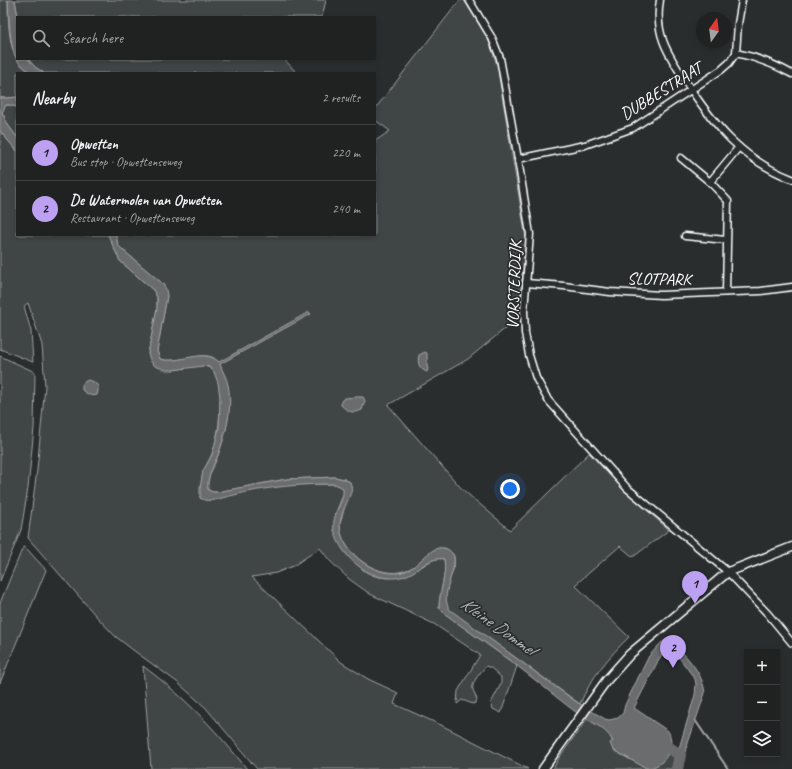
<!DOCTYPE html>
<html lang="en">
<head>
<meta charset="utf-8">
<style>
	:root { --surface:#202222; --page:#282a2a; --text:#f1f3f6; --muted:#a2a4a5; --line:#3d3f40; --accent:#bca0f2 }
	body { margin:0; font-family:Caveat,sans-serif; background:var(--page); color:var(--text) }
	.controls { position:absolute; right:12px; bottom:12px; display:grid; overflow:hidden; border-radius:0px; box-shadow:0 2px 6px #0003 }
	.controls button { width:36px; height:36px; display:grid; place-items:center; padding:0; border:0; border-bottom:1px solid var(--line); background:var(--surface); color:var(--text); font:20px sans-serif }
	.compass { position:absolute; left:696px; top:12px; width:36px; height:36px; border-radius:50%; background:var(--surface); box-shadow:0 2px 6px #0003; rotate:14deg }
	.you { position:absolute; left:510px; top:489px; width:14px; height:14px; margin:-10px; border:3px solid #fff; border-radius:50%; background:#1a73e8; box-shadow:0 0 0 6px #1a73e833 }
	.badge { display:grid; place-items:center; width:26px; height:26px; border-radius:50%; background:var(--accent); color:#111; font-size:13px; font-weight:700 }
	.pin { position:absolute; translate:-50% -33px; filter:drop-shadow(0 1px 2px #0008) }
	.pin::after { content:''; position:absolute; top:21px; width:14px; height:12px; background:inherit; clip-path:polygon(0 0,100% 0,50% 100%) }
	.list { margin:0; padding:0; list-style:none }
	h2 { display:flex; justify-content:space-between; align-items:center; height:52px; margin:0; padding:0 16px; font-size:17px }
	h2 small { font-size:13px; font-weight:400; color:var(--muted) }
	.list li { display:grid; grid-template-columns:26px 1fr auto; gap:12px; align-items:center; box-sizing:border-box; height:56px; padding:0 16px; border-top:1px solid var(--line) }
	.list b { display:block; font-size:15px; white-space:nowrap }
	.list p { margin:0; font-size:13px; white-space:nowrap; color:var(--muted) }
	.list em { font-size:13px; font-style:normal; color:var(--muted) }
	.icon { flex:none; width:22px; height:22px; fill:none; stroke:currentColor; stroke-width:2; stroke-linecap:round; stroke-linejoin:round }
	.map { position:relative; flex:none; width:792px; height:769px; overflow:hidden }
	.search { position:absolute; background:var(--surface); box-shadow:0 2px 6px #0003; left:16px; top:16px; width:360px; height:44px; display:flex; align-items:center; gap:10px; box-sizing:border-box; padding:0 14px; border-radius:0px; color:var(--muted); font-size:15px }
	.panel { position:absolute; background:var(--surface); box-shadow:0 2px 6px #0003; left:16px; top:72px; width:360px; height:164px; border-radius:0px }
	.map>svg:first-child { display:block }
</style>
</head>
<body>
<div class="map">
<svg width="792" height="769" viewBox="0 0 792 769">
	<rect width="100%" height="100%" fill="#2a2d2e"/>
	<filter id="ink" filterUnits="userSpaceOnUse"><feTurbulence type="fractalNoise" baseFrequency=".025" numOctaves="2"/><feDisplacementMap in="SourceGraphic" scale="8" xChannelSelector="R" yChannelSelector="G"/><feConvolveMatrix kernelMatrix="1 2 1 2 8 2 1 2 1" color-interpolation-filters="sRGB"/></filter>
	<g filter="url(#ink)">
		<g fill="#414445" stroke="#a0a2a2">
			<path d="M0 0H8C8 17 8 49 19 62 22 66 27 70 31 73H17V97L8 98H0Z"/>
			<path d="M15 0H326L322 17H18Z"/>
			<path d="M460 0H464L489 41 497 65 526 239 518 318 468 359 388 405 462 489 510 530 589 453 621 487 669 530 633 557 620 546 575 585 629 637C610 655 590 679 580 704L448 609C439 590 458 572 454 556 452 552 449 550 445 548 440 549 435 550 430 553 426 555 423 560 419 563 415 566 410 569 406 570 380 581 342 554 340 527 340 521 343 515 344 509 346 500 348 491 350 482L344 479 335 477 287 479 217 492H213L208 490C206 480 213 468 217 458 227 432 235 401 224 374 220 367 219 361 212 357 200 352 176 364 160 359L157 351 167 296 163 284 123 250 118 245 116 235H375V141L390 131 375 120V109Z"/>
			<path d="M28 59H284L295 71 293 73H44L35 67Z"/>
			<path d="M6 105H9L17 107V137L8 125 2 112Z"/>
			<path d="M0 131 17 151V235H108L120 261 153 290 157 297V308L148 354 173 370C183 369 200 363 210 368 227 376 219 433 214 448 212 456 207 463 204 470 201 478 201 489 200 498L282 485 335 484 343 487 344 493 336 512 334 530C342 541 350 555 359 566 373 582 399 580 416 570 426 565 432 557 444 559 447 575 439 592 439 608L444 613 517 666 501 713 493 709 491 703 501 684V677L491 668 486 666C481 672 471 682 473 690 474 693 476 696 477 700L475 703 473 704 462 700 457 704 458 691 480 655 434 624 370 594 349 579 330 561 320 548 293 566 276 573 252 577 341 662 368 679 398 693 394 704 441 725 528 769H257L206 708 177 682 133 650 115 636 97 617 28 538 37 470 45 386 42 345 28 303 24 306 31 331 33 362 0 349Z"/>
			<path d="M0 356 35 372 34 428 28 488 21 530 0 581Z"/>
			<path d="M23 547 26 548 46 570 0 683V603Z"/>
			<path d="M143 666C185 697 215 729 247 769H151Z"/>
			<path d="M587 719C600 727 614 731 613 750L631 760 650 768C661 764 668 756 671 745L679 749 673 769H553L559 758Z"/>
		</g>
		<g fill="#6a6c6d" stroke="#a6a7a7">
			<path d="M8 0H15L18 17 17 59H28L35 67 44 73H31C26 69 20 65 17 60 9 46 9 16 8 0Z"/>
			<path d="M17 97V107L9 105H6L2 112 8 125 17 137V151L0 131V98H8Z"/>
			<path d="M108 235H116L118 245 123 250 163 284 166 289 167 296 157 351 160 359C178 365 204 347 219 362L309 312 311 314 220 364C222 371 227 378 228 385 233 408 226 433 218 455 214 465 206 479 208 490L213 492H217L287 479 335 477 344 479 350 482 352 489C349 501 340 513 340 526 341 554 380 581 406 571 418 566 427 551 438 548 443 547 449 549 452 553 461 565 439 591 449 609L575 701 605 719 609 720 618 718 623 713 625 705 635 684 649 656 661 643 667 639H676L681 644 683 650 682 652C693 664 703 676 705 693L684 755 681 769 673 768 695 695 696 684 695 679 675 652 668 649 664 652 659 659 634 708 668 731C677 745 664 769 646 768L613 750 610 743 613 741C604 725 587 721 573 710 548 691 524 670 498 652 480 639 462 627 444 613L439 608C439 592 447 575 444 559 429 556 419 571 405 576 375 586 340 559 334 529 331 514 345 502 343 488L335 484C298 484 266 487 230 496 220 498 209 504 200 498V488L203 471 212 455 219 428 220 397 218 383 214 372 209 367 203 366 173 370H166L155 366 151 362 148 354 157 308V297L153 290 120 261Z"/>
			<path d="M425 352 427 353V365L428 369 427 372C419 369 417 363 419 355Z"/>
			<path d="M88 380 94 382 98 386V391L97 395C91 397 87 394 82 390V385L84 382Z"/>
			<path d="M357 397H363L365 401 362 410C353 414 348 412 341 405V401L345 398Z"/>
		</g>
		<g fill="none" stroke-linecap="round" stroke-linejoin="round">
			<path stroke="#a6a7a7" stroke-width="2" d="M695 720 728 769"/>
			<path stroke="#6a6c6d" stroke-width="12" d="M655 742 671 749 680 755 677 769"/>
			<defs>
				<g id="minor">
					<path d="M469 0 492 38 500 58 518 159 530 234 524 311 525 333 529 355 536 378 548 400 627 488 728 572 768 614 792 643"/>
					<path d="M660 0C654 34 668 54 686 82 714 125 742 160 792 179"/>
					<path d="M736 53C756 57 774 64 792 74"/>
					<path d="M681 158 710 182 728 201 726 292"/>
					<path d="M518 159 585 145 633 128 721 70 729 63 736 53 738 24 742 0"/>
					<path d="M710 182 739 147"/>
					<path d="M685 236 726 240"/>
					<path d="M526 283 564 286 610 292 661 295 761 291 792 287"/>
				</g>
				<path id="tertiary" d="M543 769 606 681 630 654 728 572 792 547"/>
			</defs>
			<use href="#minor" stroke="#fff" stroke-width="9"/>
			<use href="#tertiary" stroke="#fff" stroke-width="11"/>
			<use href="#minor" stroke="#2a2d2e" stroke-width="6"/>
			<use href="#tertiary" stroke="#2a2d2e" stroke-width="8"/>
		</g>
	</g>
	<g text-anchor="middle" dominant-baseline="central" stroke-width="3.5" stroke-linejoin="round" paint-order="stroke">
		<g font-size="17" fill="#fff" stroke="#2a2d2e">
			<text transform="translate(661 91) rotate(-32)">DUBBESTRAAT</text>
			<text transform="translate(659 279) rotate(1)">SLOTPARK</text>
			<text transform="translate(514 285) rotate(-88)">VORSTERDIJK</text>
		</g>
		<g font-size="18" font-style="italic" fill="#b4b6b6" stroke="#2a2d2e">
			<text transform="translate(498 626) rotate(35)">Kleine Dommel</text>
		</g>
	</g>
</svg>
<div class="controls">
<button>+</button>
<button>−</button>
<button><svg class="icon" aria-label="layers" viewBox="0 0 24 24"><path d="M12 4l9 5-9 5-9-5zM3 14l9 5 9-5"/></svg></button>
</div>
<svg class="compass" viewBox="-18 -18 36 36"><path d="M0-13l5 13h-10z" fill="#e53935"/><path d="M0 13l5-13h-10z" fill="#a2a4a5"/></svg>
<div class="you"></div>
<div class="pin badge" style="left:695px;top:604px">1</div>
<div class="pin badge" style="left:673px;top:668px">2</div>
<div class="search"><svg class="icon" aria-label="search" viewBox="0 0 24 24"><circle cx="10" cy="10" r="6"/><path d="M15 15l6 6"/></svg>Search here</div>
<section class="panel">
<h2>Nearby<small>2 results</small></h2>
<ul class="list">
<li><span class="badge">1</span><div><b>Opwetten</b><p>Bus stop · Opwettenseweg</p></div><em>220 m</em></li>
<li><span class="badge">2</span><div><b>De Watermolen van Opwetten</b><p>Restaurant · Opwettenseweg</p></div><em>240 m</em></li>
</ul>
</section>
</div>
</body>
</html>
